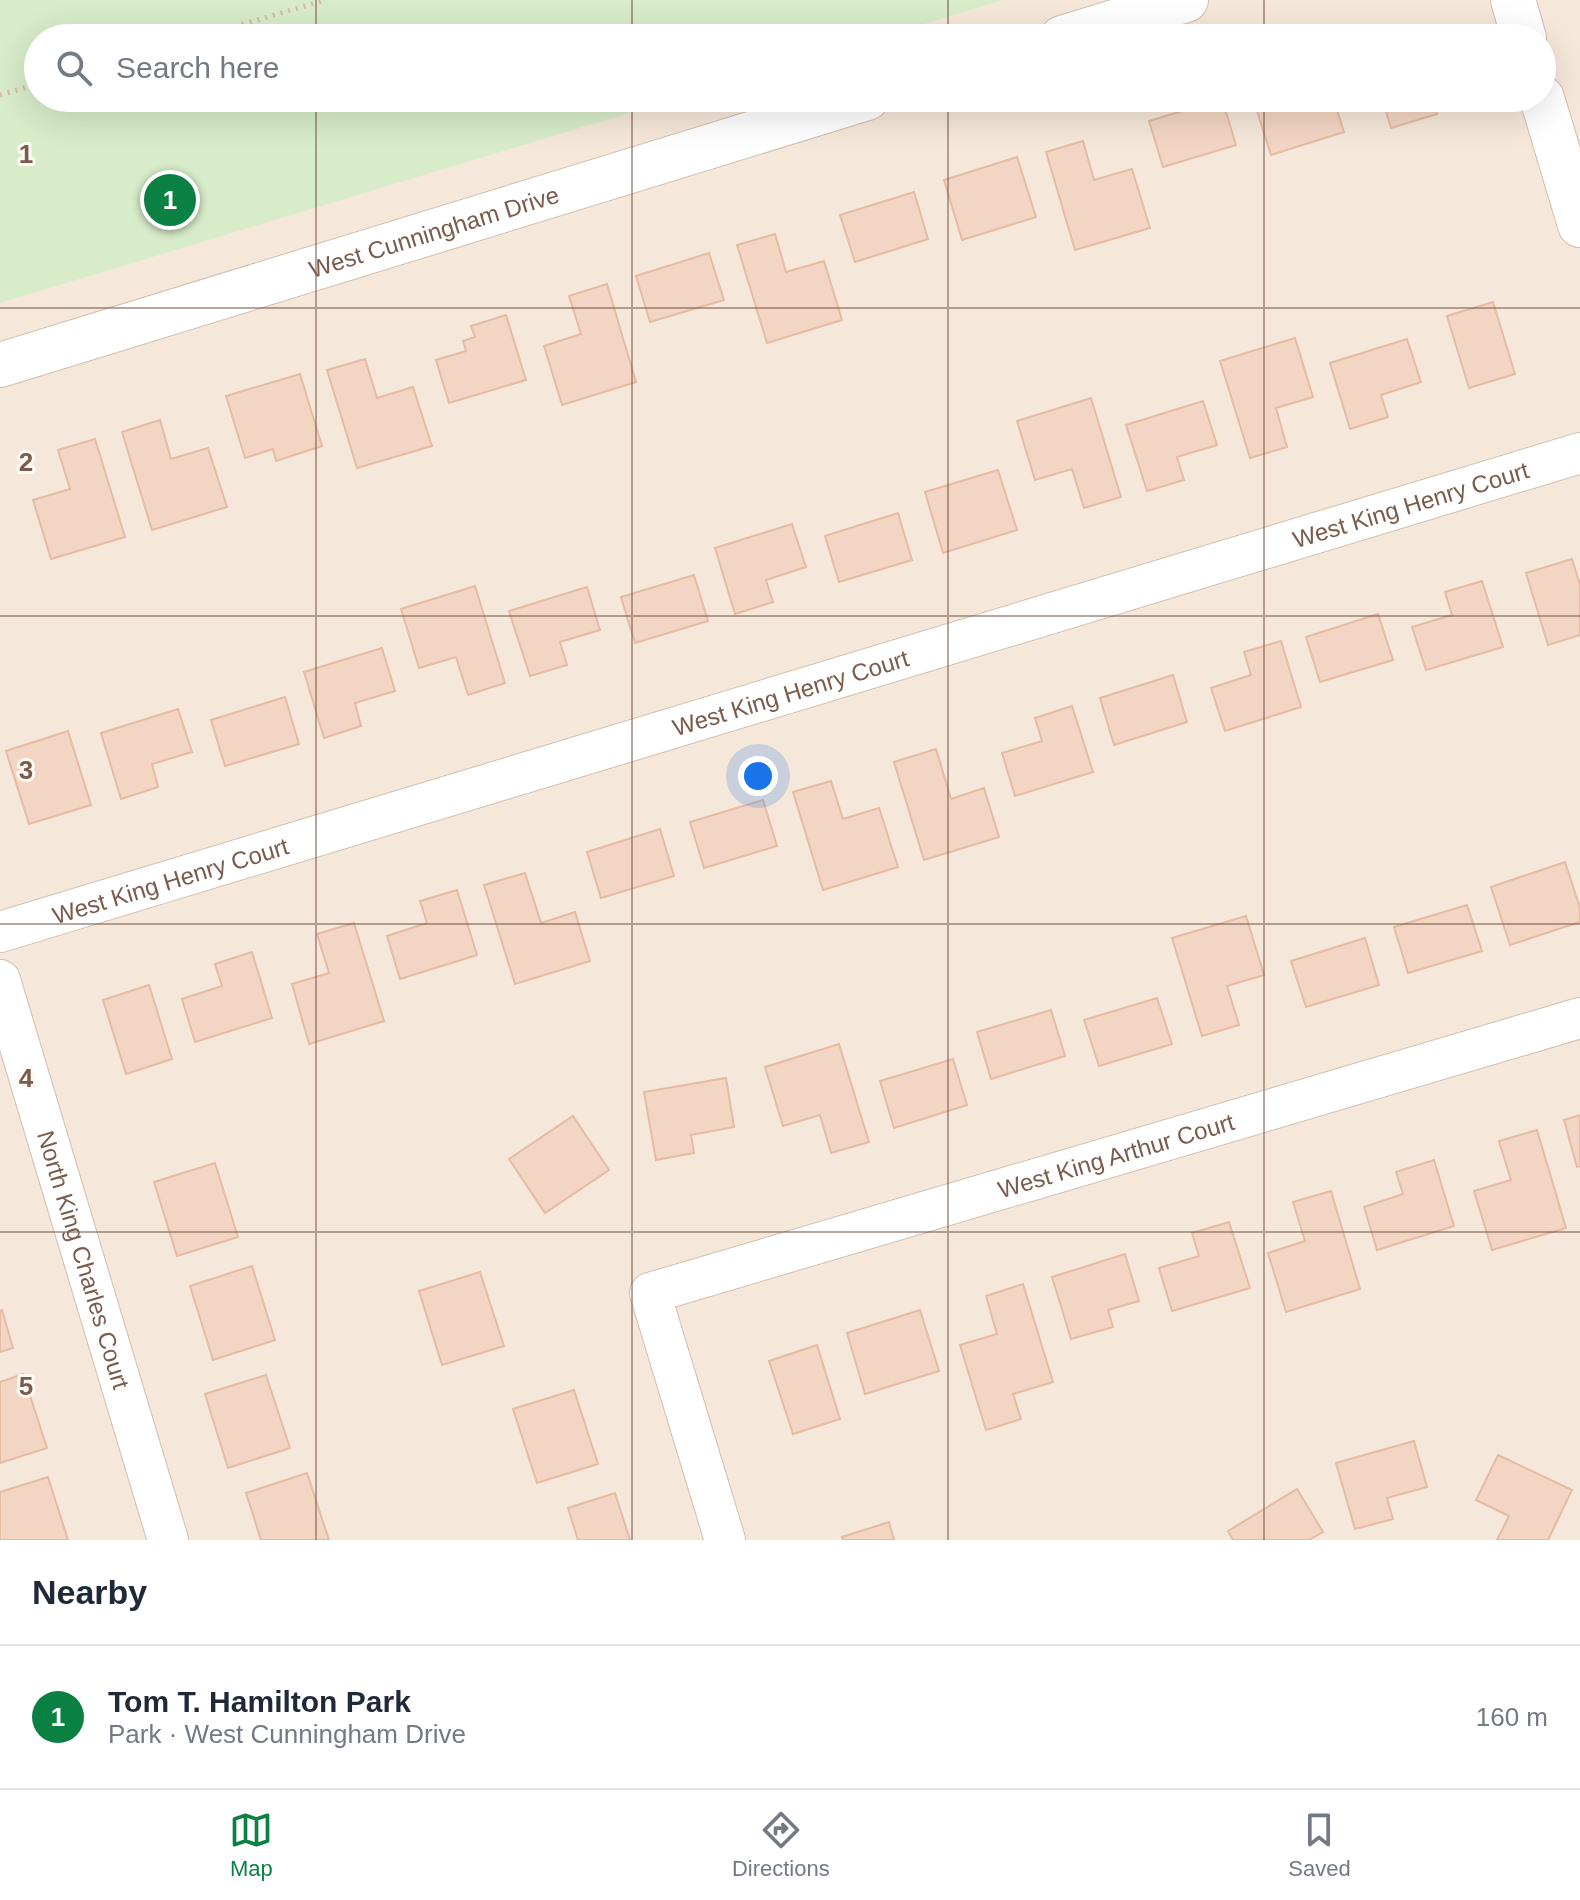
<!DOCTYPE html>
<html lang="en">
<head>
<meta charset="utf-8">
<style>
	:root { --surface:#fff; --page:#f6f6f7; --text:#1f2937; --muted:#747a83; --line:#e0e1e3; --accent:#0b8043 }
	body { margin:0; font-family:Helvetica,sans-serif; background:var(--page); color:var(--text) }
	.you { position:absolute; left:758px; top:776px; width:28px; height:28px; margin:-20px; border:6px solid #fff; border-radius:50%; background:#1a73e8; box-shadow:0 0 0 12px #1a73e833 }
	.badge { display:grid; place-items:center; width:52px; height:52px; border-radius:50%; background:var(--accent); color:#fff; font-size:26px; font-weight:700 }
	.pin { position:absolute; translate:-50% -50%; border:4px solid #fff; box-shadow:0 2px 8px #0006 }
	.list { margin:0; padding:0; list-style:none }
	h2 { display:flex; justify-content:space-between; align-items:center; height:104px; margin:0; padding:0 32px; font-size:34px }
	h2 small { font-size:26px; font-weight:400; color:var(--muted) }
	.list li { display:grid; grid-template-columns:52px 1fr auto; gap:24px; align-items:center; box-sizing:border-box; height:144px; padding:0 32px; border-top:2px solid var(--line) }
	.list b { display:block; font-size:30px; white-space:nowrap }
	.list p { margin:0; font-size:26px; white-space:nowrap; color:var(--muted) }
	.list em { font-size:26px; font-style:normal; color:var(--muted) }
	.icon { flex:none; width:44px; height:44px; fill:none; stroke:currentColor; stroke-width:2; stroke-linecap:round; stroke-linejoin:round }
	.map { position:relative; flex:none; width:1580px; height:1540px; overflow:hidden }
	.search { position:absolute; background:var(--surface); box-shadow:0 8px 32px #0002; left:24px; right:24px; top:24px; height:88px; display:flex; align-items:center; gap:20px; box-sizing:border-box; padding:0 28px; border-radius:44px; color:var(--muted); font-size:30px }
	.sheet { height:248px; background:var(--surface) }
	nav { display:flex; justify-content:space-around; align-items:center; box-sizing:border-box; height:112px; border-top:2px solid var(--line); background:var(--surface); font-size:22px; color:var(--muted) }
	nav a { display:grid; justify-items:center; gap:4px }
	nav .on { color:var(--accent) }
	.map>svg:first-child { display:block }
</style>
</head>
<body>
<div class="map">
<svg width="1580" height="1540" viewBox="0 0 1580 1540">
	<rect width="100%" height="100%" fill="#fdf6ec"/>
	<path fill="#f5e8da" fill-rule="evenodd" d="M0 0H1580V1540H0ZM38 38H1542V98H38Z"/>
	<path fill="#d8ecc9" d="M0 0H1003L878 38H38V98H679L0 303Z"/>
	<g fill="#f3d5c3" stroke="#e6bba3" stroke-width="2">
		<path d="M1253 98H1333L1344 132 1271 155Z"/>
		<path d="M1382 98H1432L1437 114 1391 128Z"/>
		<path d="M1222 99 1236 145 1163 167 1149 121Z"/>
		<path d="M1083 141 1094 180 1132 169 1150 228 1075 250 1046 152Z"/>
		<path d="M1017 157 1036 217 962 240 944 180Z"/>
		<path d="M914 192 928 239 855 262 840 215Z"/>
		<path d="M775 234 786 272 824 261 842 320 767 343 737 245Z"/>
		<path d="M709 253 724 300 650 322 636 276Z"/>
		<path d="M607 284 636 382 562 405 544 346 581 334 569 296Z"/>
		<path d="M1493 302 1515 374 1469 388 1447 316Z"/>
		<path d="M506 315 526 380 449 403 436 360 466 351 463 341 475 337 471 326Z"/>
		<path d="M1295 338 1313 397 1276 408 1287 447 1250 458 1220 361Z"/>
		<path d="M1407 339 1421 382 1381 395 1388 417 1350 429 1330 363Z"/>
		<path d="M365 359 377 398 413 387 432 446 357 468 327 370Z"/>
		<path d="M300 374 322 446 276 461 273 449 245 458 226 396Z"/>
		<path d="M1091 398 1121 497 1084 508 1072 469 1035 480 1017 421Z"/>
		<path d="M1203 401 1217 445 1177 457 1184 480 1147 491 1126 425Z"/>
		<path d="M160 420 171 459 208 448 227 507 152 530 122 432Z"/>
		<path d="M95 439 125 537 51 559 33 500 70 489 58 450Z"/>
		<path d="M998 470 1017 530 943 553 925 492Z"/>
		<path d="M898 513 912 560 839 582 825 536Z"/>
		<path d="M792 524 806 567 766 580 773 602 735 614 715 548Z"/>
		<path d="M1572 559 1580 585V635L1548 645 1526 573Z"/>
		<path d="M694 575 708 621 635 643 621 597Z"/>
		<path d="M1482 581 1503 647 1426 670 1412 627 1452 615 1445 592Z"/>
		<path d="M475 586 505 683 468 695 456 657 419 668 401 609Z"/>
		<path d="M587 587 600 630 560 642 567 665 530 676 509 611Z"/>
		<path d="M1378 614 1393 660 1320 682 1306 637Z"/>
		<path d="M1281 641 1301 707 1225 731 1211 688 1251 675 1244 652Z"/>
		<path d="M382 648 395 691 355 703 361 726 324 738 304 672Z"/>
		<path d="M1173 675 1187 722 1114 745 1100 698Z"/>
		<path d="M285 697 299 744 225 766 211 720Z"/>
		<path d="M1072 706 1093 772 1015 796 1002 753 1042 741 1035 718Z"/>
		<path d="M178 709 192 752 152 764 158 787 121 799 101 733Z"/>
		<path d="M68 731 91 805 29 824 6 751Z"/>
		<path d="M936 749 951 799 984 788 999 837 924 860 894 762Z"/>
		<path d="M831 781 843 819 879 808 898 867 823 890 793 792Z"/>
		<path d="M763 800 777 846 704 868 690 822Z"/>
		<path d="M660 829 674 876 601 898 587 852Z"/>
		<path d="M1565 862 1580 908V922L1510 945 1491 887Z"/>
		<path d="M525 873 541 923 575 912 590 961 515 984 484 885Z"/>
		<path d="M457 890 477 955 400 979 387 936 427 923 420 901Z"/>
		<path d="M1467 905 1482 951 1408 973 1394 927Z"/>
		<path d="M1246 916 1264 975 1227 986 1239 1025 1202 1036 1172 938Z"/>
		<path d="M354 923 384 1021 309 1044 292 984 329 973 317 934Z"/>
		<path d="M1365 938 1379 985 1306 1007 1291 961Z"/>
		<path d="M252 952 272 1018 195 1042 182 999 222 986 215 964Z"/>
		<path d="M149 985 172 1059 126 1074 103 1000Z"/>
		<path d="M1157 998 1172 1044 1099 1066 1084 1020Z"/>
		<path d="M1051 1010 1065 1056 991 1079 977 1032Z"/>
		<path d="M839 1044 869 1142 831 1153 820 1115 783 1126 765 1067Z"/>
		<path d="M953 1059 967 1105 894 1128 880 1081Z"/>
		<path d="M726 1078 734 1127 691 1135 694 1153 656 1160 644 1092Z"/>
		<path d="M1580 1115V1166L1577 1167 1564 1120Z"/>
		<path d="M573 1116 609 1170 545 1213 509 1159Z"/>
		<path d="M1537 1130 1566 1228 1492 1250 1474 1191 1511 1180 1499 1141Z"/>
		<path d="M1434 1160 1454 1226 1377 1250 1364 1207 1403 1194 1396 1172Z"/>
		<path d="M215 1163 238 1237 177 1256 154 1182Z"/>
		<path d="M1331 1191 1360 1289 1286 1312 1268 1253 1305 1241 1293 1202Z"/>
		<path d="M1229 1222 1250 1288 1172 1311 1159 1268 1199 1256 1192 1233Z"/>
		<path d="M1125 1254 1139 1301 1108 1310 1113 1327 1071 1339 1052 1277Z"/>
		<path d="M252 1266 275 1340 213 1360 190 1286Z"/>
		<path d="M480 1272 504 1346 442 1365 419 1291Z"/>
		<path d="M1023 1284 1053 1382 1013 1394 1021 1419 986 1430 960 1345 997 1334 986 1296Z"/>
		<path d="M2 1310 13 1348 0 1352V1311Z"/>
		<path d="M920 1310 939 1371 865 1394 847 1333Z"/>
		<path d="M817 1345 840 1419 793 1434 769 1361Z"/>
		<path d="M23 1374 47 1448 0 1463V1382Z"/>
		<path d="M266 1375 290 1448 228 1468 205 1394Z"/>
		<path d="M574 1390 598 1464 537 1483 513 1409Z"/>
		<path d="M1414 1441 1427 1487 1387 1498 1393 1519 1355 1529 1336 1463Z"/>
		<path d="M1498 1455 1572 1490 1548 1540H1497L1509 1516 1476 1500Z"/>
		<path d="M307 1473 329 1540H261L246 1493Z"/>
		<path d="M48 1477 68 1540H0V1492Z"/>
		<path d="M1297 1489 1323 1532 1309 1540H1233L1228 1531Z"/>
		<path d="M615 1493 630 1540H578L568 1508Z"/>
		<path d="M889 1522 894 1540H843L842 1537Z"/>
	</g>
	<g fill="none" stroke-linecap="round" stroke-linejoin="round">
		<defs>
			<g id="minor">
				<path id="s1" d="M0 932 1580 453"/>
				<path id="s2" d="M0 980 168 1540"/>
				<path id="s3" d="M725 1540 650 1293 1580 1018"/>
			</g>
			<g id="tertiary">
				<path d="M1513 0 1524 38"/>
				<path d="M1062 38 1186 0"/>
				<path d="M1542 98 1580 225"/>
				<path id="s4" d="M0 365 867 98"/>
			</g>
		</defs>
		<use href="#minor" stroke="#d1beb0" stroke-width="42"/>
		<use href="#tertiary" stroke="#d1beb0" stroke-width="46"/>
		<g stroke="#d9b8a5" stroke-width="5" stroke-dasharray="2 6" stroke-linecap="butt">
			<path d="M196 38 325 0"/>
			<path d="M0 95 38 84"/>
		</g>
		<use href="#minor" stroke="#fff" stroke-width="40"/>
		<use href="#tertiary" stroke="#fff" stroke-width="44"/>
	</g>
	<path fill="none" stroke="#7a5c4d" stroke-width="2" stroke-opacity="0.55" d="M316 0V38M632 0V38M948 0V38M1264 0V38M316 98V1540M632 98V1540M948 98V1540M1264 98V1540M0 308H1580M0 616H1580M0 924H1580M0 1232H1580"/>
	<g text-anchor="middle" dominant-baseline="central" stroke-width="6" stroke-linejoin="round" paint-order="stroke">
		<g font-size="24" fill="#7a5c4d" stroke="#fffaf3">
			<text stroke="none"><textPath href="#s4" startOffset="454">West Cunningham Drive</textPath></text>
			<text stroke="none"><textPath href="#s1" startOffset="1474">West King Henry Court</textPath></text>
			<text stroke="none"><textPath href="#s1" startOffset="826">West King Henry Court</textPath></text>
			<text stroke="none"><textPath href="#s1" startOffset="178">West King Henry Court</textPath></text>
			<text stroke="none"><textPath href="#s3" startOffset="744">West King Arthur Court</textPath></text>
			<text stroke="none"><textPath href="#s2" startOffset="292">North King Charles Court</textPath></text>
		</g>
	</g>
	<g font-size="26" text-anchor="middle" font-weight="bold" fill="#7a5c4d" stroke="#fffaf3" stroke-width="6" stroke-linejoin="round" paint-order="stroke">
		<text x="26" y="163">1</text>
		<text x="26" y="471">2</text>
		<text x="26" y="779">3</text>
		<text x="26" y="1087">4</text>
		<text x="26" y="1395">5</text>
	</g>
</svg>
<div class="you"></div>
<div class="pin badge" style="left:170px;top:200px">1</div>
<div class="search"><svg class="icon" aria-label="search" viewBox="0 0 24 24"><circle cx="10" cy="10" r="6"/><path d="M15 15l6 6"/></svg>Search here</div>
</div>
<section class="sheet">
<h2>Nearby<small></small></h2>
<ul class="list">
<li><span class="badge">1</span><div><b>Tom T. Hamilton Park</b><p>Park · West Cunningham Drive</p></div><em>160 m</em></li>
</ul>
</section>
<nav>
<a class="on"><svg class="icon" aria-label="map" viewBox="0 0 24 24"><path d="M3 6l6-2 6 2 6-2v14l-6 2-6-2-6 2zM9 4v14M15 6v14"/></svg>Map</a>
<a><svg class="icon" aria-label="directions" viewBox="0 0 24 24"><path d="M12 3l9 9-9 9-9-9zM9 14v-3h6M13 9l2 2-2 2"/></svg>Directions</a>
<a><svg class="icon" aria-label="saved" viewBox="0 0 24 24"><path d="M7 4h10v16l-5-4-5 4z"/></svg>Saved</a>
</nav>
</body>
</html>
